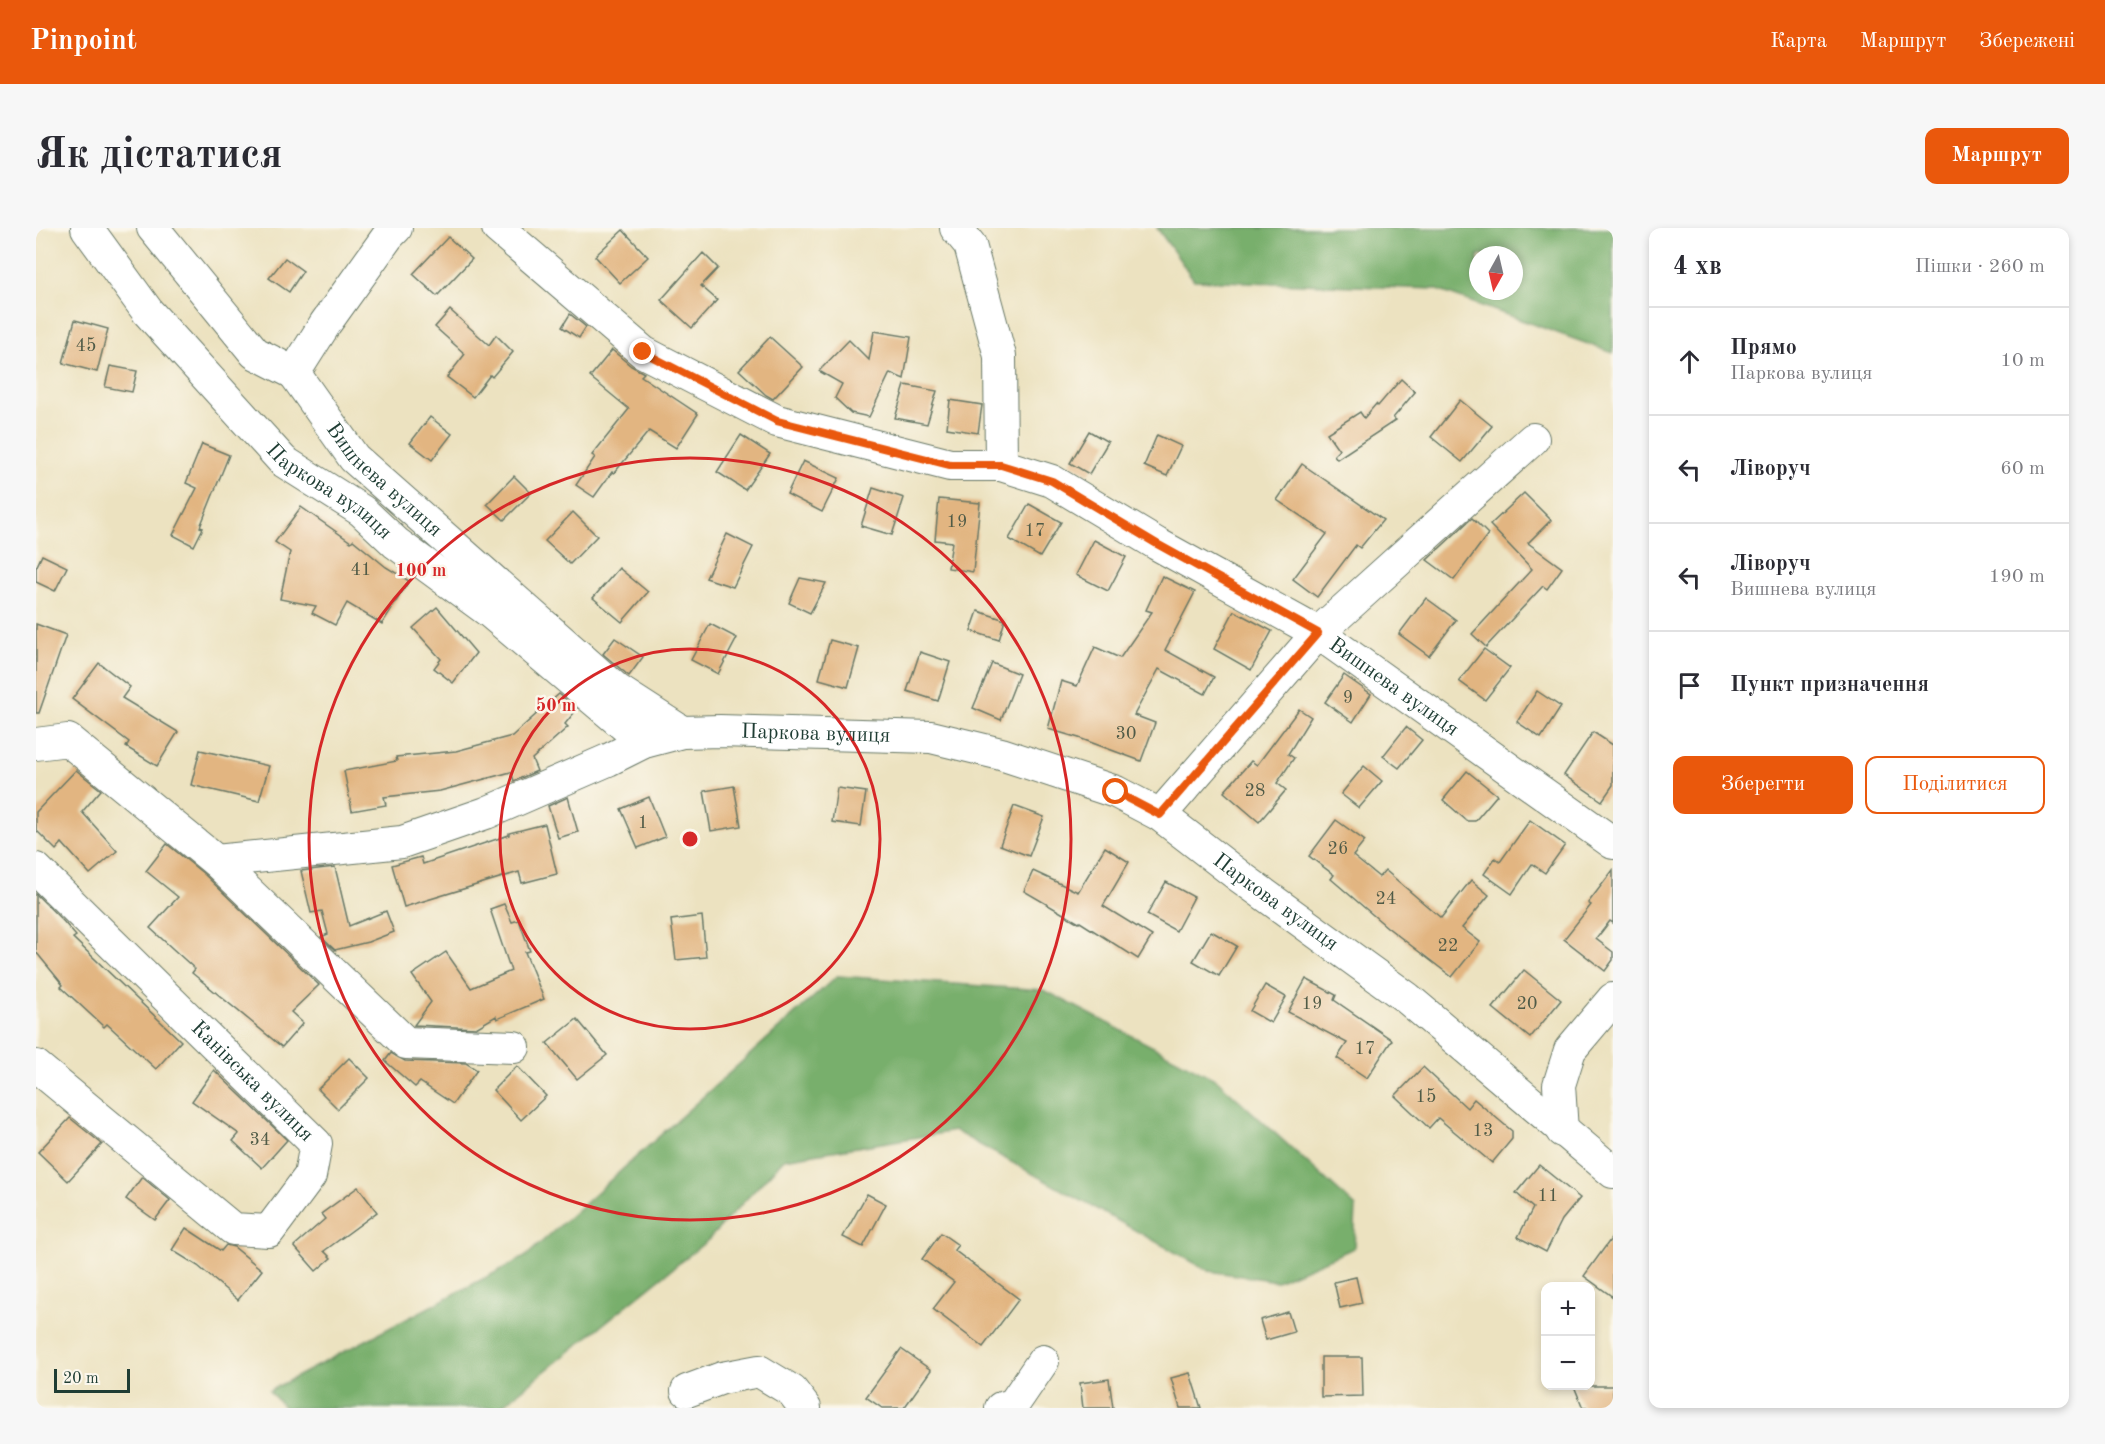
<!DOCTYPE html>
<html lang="uk">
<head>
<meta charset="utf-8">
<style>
	:root { --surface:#fff; --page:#f7f7f7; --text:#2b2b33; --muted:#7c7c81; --line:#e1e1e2; --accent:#ea580c }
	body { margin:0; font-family:"Old Standard TT",serif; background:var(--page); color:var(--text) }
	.controls { position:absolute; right:18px; bottom:18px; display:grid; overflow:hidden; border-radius:12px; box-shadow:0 3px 9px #0003 }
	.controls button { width:54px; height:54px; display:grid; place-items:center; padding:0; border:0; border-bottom:2px solid var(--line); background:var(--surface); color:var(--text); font:30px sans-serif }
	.compass { position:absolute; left:1433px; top:18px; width:54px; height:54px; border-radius:50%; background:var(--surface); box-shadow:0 3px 9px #0003; rotate:188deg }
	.scale { position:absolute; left:18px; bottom:15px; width:76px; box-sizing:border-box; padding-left:6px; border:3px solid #1f3d34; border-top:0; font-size:16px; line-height:21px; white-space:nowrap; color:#1f3d34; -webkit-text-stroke:4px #fbf7ec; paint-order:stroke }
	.stop { position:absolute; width:18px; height:18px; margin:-14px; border:4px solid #ea580c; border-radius:50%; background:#fff }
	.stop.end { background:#ea580c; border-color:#fff; box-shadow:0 2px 6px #0008 }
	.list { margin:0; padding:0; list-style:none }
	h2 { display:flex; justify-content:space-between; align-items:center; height:78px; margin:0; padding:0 24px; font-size:26px }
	h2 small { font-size:20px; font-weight:400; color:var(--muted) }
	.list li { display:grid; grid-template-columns:39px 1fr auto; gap:18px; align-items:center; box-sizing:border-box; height:108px; padding:0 24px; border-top:2px solid var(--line) }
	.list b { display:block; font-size:22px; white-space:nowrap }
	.list p { margin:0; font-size:20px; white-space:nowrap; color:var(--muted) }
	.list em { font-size:20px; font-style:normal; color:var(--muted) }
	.actions { display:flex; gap:12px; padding:18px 24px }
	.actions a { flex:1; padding:14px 0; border:2px solid var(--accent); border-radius:12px; text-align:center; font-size:21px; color:var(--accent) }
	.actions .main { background:var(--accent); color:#fff }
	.icon { flex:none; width:33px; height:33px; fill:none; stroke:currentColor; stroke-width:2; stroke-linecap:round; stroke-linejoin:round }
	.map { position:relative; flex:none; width:1577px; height:1180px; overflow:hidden; border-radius:12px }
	header { display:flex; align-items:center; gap:36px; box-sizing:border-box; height:84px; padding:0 30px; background:var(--accent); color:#fff }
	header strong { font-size:28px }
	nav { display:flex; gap:33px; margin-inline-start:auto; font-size:21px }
	.intro { display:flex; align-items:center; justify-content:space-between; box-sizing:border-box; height:144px; padding:0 36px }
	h1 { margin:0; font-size:42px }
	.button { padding:15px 27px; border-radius:12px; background:var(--accent); color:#fff; font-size:21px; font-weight:700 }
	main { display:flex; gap:36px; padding:0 36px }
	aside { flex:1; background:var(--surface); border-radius:12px; box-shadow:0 3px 9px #0003 }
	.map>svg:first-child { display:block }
</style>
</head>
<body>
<header>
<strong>Pinpoint</strong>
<nav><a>Карта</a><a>Маршрут</a><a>Збережені</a></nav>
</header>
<div class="intro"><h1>Як дістатися</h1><a class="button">Маршрут</a></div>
<main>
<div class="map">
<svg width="1577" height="1180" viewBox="0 0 1577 1180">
	<rect width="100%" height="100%" fill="#fbf7ec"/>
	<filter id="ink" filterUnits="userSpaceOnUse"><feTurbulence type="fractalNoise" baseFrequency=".0167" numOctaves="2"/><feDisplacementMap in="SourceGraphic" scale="12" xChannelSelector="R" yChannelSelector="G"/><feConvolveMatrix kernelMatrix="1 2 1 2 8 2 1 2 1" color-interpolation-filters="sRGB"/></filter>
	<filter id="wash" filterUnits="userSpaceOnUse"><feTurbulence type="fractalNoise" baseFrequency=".008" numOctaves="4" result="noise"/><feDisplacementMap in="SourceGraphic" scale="24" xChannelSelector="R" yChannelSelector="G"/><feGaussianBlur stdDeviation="1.35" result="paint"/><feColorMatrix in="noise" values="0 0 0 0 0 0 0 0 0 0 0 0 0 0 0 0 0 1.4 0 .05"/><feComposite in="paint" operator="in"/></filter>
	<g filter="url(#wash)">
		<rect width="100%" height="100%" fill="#ece2c0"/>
		<g fill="#78af6c" stroke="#4c7650" stroke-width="1.5" fill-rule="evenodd">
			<path d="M1121 0H1577V125L1399 61 1158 52ZM1442 27H1478V63H1442Z"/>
			<path d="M801 748 1008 762 1181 852 1320 979 1318 1020 1241 1053 1173 1043 919 903 748 931 672 1012 463 1180H249L233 1163 489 1029Z"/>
		</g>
		<g id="blocks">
			<g fill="#e2b581">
				<path d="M587 2 612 29 584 55 559 28Z"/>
				<path d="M412 9 436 31 401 68 377 46Z"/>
				<path d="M667 25 682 40 665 58 681 72 656 100 625 72Z"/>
				<path d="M249 30 267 43 253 64 233 50Z"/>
				<path d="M414 82 453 117 460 107 477 124 456 149 454 147 437 169 411 149 429 126 399 99Z"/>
				<path d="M534 86 550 99 543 110 526 99Z"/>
				<path d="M39 92 72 101 61 144 27 135Z"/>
				<path d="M838 103 875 109 868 151 854 145 833 189 815 185 799 170 806 156 783 143 813 112 833 132Z"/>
				<path d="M734 109 767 139 737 171 730 167 703 142Z"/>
				<path d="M576 122 595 138 608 145 605 148 662 186 640 220 613 203 578 245 576 244 558 269 540 257 559 229 556 227 593 181 554 149Z"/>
				<path d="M74 138 101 143 96 164 69 159Z"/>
				<path d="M1365 151 1379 164 1357 190 1360 192 1301 231 1298 227 1303 222 1291 205 1324 184 1328 190 1340 176 1342 178Z"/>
				<path d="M869 157 901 163 891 196 859 190Z"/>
				<path d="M914 172 946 177 942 205 911 200Z"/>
				<path d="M1424 172 1456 198 1426 234 1395 209Z"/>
				<path d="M394 189 416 206 396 232 374 215Z"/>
				<path d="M1053 203 1072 214 1053 246 1034 235Z"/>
				<path d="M705 207 734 226 709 262 681 244Z"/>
				<path d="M1121 207 1145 218 1131 248 1108 238Z"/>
				<path d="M166 216 193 227 164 299 167 300 158 318 137 307 161 260 150 255Z"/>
				<path d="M767 233 803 250 786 284 751 266Z"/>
				<path d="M1266 236 1347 292 1324 320 1320 317 1281 369 1257 351 1291 306 1241 272Z"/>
				<path d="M478 248 495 265 468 292 451 276Z"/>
				<path d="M837 260 868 270 856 307 825 298Z"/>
				<path d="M1488 265 1515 292 1492 315 1526 340 1511 361 1507 358 1450 419 1436 406 1496 341 1454 297Z"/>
				<path d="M903 271 944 275 937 344 912 340 916 314 899 312Z"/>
				<path d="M993 276 1025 294 1004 329 973 311Z"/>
				<path d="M265 279 315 314 317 312 350 339 373 353 346 396 311 375 299 397 276 385 280 378 244 371 254 324 239 314Z"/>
				<path d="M537 284 561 308 534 336 509 313Z"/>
				<path d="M1436 290 1452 306 1418 352 1391 332Z"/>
				<path d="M691 306 717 319 697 359 670 350Z"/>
				<path d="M1058 312 1090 329 1072 363 1040 347Z"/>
				<path d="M6 327 31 339 19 363 0 354V340Z"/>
				<path d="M583 340 612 364 586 394 557 370Z"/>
				<path d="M1126 348 1159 364 1129 422 1178 449 1169 466 1123 441 1098 487 1119 495 1105 533 1043 510 1012 501 1025 453 1041 458 1059 419 1084 430 1116 384 1110 382Z"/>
				<path d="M764 350 790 355 774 385 753 375Z"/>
				<path d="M1390 370 1420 392 1393 428 1363 406Z"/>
				<path d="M401 379 440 425 417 455 398 440 405 431 377 400Z"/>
				<path d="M942 383 969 392 963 412 935 403Z"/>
				<path d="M1198 383 1236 403 1215 442 1178 421Z"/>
				<path d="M0 396 30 407 3 485H0Z"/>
				<path d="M674 396 701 410 682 446 655 432Z"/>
				<path d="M579 410 607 429 593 448 567 426Z"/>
				<path d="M794 412 823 420 812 459 783 451Z"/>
				<path d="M1448 421 1474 440 1449 472 1423 453Z"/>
				<path d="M884 424 914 434 902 473 871 463Z"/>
				<path d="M63 435 94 459 86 470 142 504 121 538 90 519 93 514 36 471Z"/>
				<path d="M956 435 983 446 965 492 937 480Z"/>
				<path d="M1308 447 1335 466 1317 494 1289 474Z"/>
				<path d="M1501 463 1525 479 1505 510 1481 494Z"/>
				<path d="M523 466 541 481 529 496 532 499 496 531 501 543 478 553 475 544 404 563 348 569 350 577 316 583 308 543 361 533 360 529 420 523 476 508Z"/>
				<path d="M1263 481 1275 489 1252 526 1258 530 1241 555 1250 562 1223 594 1188 564 1215 533 1221 537Z"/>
				<path d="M1370 499 1386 512 1363 540 1347 528Z"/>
				<path d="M1557 504 1577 517V557L1566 573 1528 547Z"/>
				<path d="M164 522 233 538 223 573 155 557Z"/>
				<path d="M1328 538 1346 553 1323 580 1305 566Z"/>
				<path d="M40 542 65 562 46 584 81 623 54 646 26 615 20 622 0 602V584Z"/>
				<path d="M1431 543 1461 567 1439 593H1431L1407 572Z"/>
				<path d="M698 558 705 598 675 603 668 563Z"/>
				<path d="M801 560 830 564 825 598 796 594Z"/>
				<path d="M532 569 542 604 522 610 512 578Z"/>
				<path d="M613 569 629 609 602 620 585 581Z"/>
				<path d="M978 578 1008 589 993 628 964 617Z"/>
				<path d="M1300 592 1329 613 1317 628 1343 649 1349 642 1405 690 1435 652 1453 667 1426 700 1444 714 1416 749 1351 699 1295 651 1298 647 1273 628Z"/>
				<path d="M1494 592 1529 617 1509 645 1496 636 1476 666 1448 646 1459 630 1464 634Z"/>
				<path d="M509 596 521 646 486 655 483 644 368 679 356 637 385 629 387 636 473 607V605Z"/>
				<path d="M131 616 168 646 283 757 255 784 267 795 246 819 156 745 159 741 114 700 142 669 110 643Z"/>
				<path d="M1069 619 1093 634 1067 678 1116 708 1102 731 1044 694 1043 695 988 663 997 643 1042 664Z"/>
				<path d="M299 639 313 698 350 683 358 704 332 714 299 722 285 709 292 706 286 683 275 685 265 643Z"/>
				<path d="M1577 642V695L1574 693 1560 711 1577 724V732L1569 743 1528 711 1555 677 1552 675Z"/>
				<path d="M1130 654 1158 669 1140 703 1111 687Z"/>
				<path d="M0 666 28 694 40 708 37 710 145 813 120 841 71 796 68 799 25 759 27 757 0 724Z"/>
				<path d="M468 676 476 694 483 692 494 723 489 724 508 771 461 791 460 788 440 800 378 797 395 774 376 747 410 724 435 760 475 743 454 681Z"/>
				<path d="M666 688 670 729 640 732 635 692Z"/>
				<path d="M1175 703 1201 718 1183 748 1157 733Z"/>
				<path d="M1488 742 1525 772 1494 810 1457 780Z"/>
				<path d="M1270 751 1300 767 1298 772 1356 812 1331 850 1301 830 1311 815 1252 784Z"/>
				<path d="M1229 757 1250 769 1235 795 1214 783Z"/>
				<path d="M541 791 571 827 541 851 511 815Z"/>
				<path d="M355 825 369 833 430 835 441 842 417 876 384 854 379 859 349 833Z"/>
				<path d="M313 830 333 850 302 881 282 861Z"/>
				<path d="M481 838 510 868 485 892 457 862Z"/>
				<path d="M1387 839 1431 880 1438 871 1476 903V911L1456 935 1402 890 1393 900 1359 868Z"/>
				<path d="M178 842 251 912 226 940 197 913 203 906 156 873Z"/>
				<path d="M34 890 66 916 32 953 2 924Z"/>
				<path d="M1503 937 1544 970 1526 992 1510 1024 1482 1009 1497 980 1480 965Z"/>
				<path d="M106 949 134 972 119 992 90 971Z"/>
				<path d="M322 959 341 984 288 1023 295 1030 280 1043 258 1018 289 991 285 986Z"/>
				<path d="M831 966 850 976 827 1019 807 1009Z"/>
				<path d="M150 1000 185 1023 190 1017 198 1019 226 1042 202 1072 162 1038 136 1022Z"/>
				<path d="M905 1005 922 1017 918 1022 983 1071 947 1119 897 1081 918 1054 886 1031Z"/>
				<path d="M1577 1008V1069L1548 1048Z"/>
				<path d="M1320 1049 1326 1075 1304 1080 1298 1054Z"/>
				<path d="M1252 1084 1258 1104 1230 1112 1224 1092Z"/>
				<path d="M865 1121 895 1142 868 1180H846L830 1169Z"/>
				<path d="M1285 1129H1326L1327 1168 1285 1169Z"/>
				<path d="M1154 1145 1165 1180H1144L1135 1150Z"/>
				<path d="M1073 1151 1077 1180H1047L1044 1155Z"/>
				<path d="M1538 1158H1577V1180H1547Z"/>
			</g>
		</g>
	</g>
	<g filter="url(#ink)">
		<use href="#blocks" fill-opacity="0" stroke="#677765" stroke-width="1.5"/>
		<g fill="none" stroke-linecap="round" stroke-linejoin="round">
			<defs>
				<g id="minor">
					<path id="s1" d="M51 0 112 84 247 233 326 283 360 315 454 384 608 514"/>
					<path d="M117 0 219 125 258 145"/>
					<path id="s2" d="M360 0 352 8 289 96 258 145 318 230 581 462 646 504"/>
					<path id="s3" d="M462 0 607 124 741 193 914 237H965L1016 253 1121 316 1282 405 1577 615"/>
					<path d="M920 0 934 17 964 128 965 237"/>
					<path d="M0 516 32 512 180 633 370 815 478 819"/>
					<path d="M1124 587 1282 405 1497 211"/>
					<path id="s4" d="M180 633 366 614 450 585 572 532 608 514 646 504 684 503 895 509 965 526 1080 564 1124 587 1203 648 1371 770 1577 944"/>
					<path id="s5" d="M0 641 280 916 274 948 233 1003 197 1001 0 838"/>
					<path d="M1526 903 1523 857 1534 822 1577 771"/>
					<path d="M651 1163 686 1150 723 1143 756 1163 769 1180"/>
					<path d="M965 1180 977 1177 1007 1133"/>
				</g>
			</defs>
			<use href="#minor" stroke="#677765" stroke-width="34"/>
			<use href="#minor" stroke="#fff" stroke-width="32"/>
		</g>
	</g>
	<g fill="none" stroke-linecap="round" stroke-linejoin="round" filter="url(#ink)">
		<path stroke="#ea580c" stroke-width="8" d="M607 124 741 193 914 237H965L1016 253 1121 316 1282 405 1124 587 1080 564"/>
	</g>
	<g fill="none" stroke="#d62828" stroke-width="3">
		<circle cx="654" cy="611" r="190"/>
		<circle cx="654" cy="611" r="381"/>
	</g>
	<g text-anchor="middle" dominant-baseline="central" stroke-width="5" stroke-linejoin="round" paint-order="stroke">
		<g font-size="18" fill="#505b47">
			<text x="50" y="118">45</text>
			<text x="921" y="294">19</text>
			<text x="999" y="303">17</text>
			<text x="325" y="342">41</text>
			<text x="1312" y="470">9</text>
			<text x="1090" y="506">30</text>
			<text x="1219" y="563">28</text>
			<text x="607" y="595">1</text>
			<text x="1302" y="621">26</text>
			<text x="1350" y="671">24</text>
			<text x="1412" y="718">22</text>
			<text x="1276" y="776">19</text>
			<text x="1491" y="776">20</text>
			<text x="1329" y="821">17</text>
			<text x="1390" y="869">15</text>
			<text x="1447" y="903">13</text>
			<text x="224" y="912">34</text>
			<text x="1512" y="968">11</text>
		</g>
		<g font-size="21" fill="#1f3d34" stroke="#fbf7ec">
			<text stroke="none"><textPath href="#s2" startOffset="318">Вишнева вулиця</textPath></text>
			<text stroke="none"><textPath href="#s1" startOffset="360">Паркова вулиця</textPath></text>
			<text stroke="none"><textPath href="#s3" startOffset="1024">Вишнева вулиця</textPath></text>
			<text stroke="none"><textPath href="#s4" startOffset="622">Паркова вулиця</textPath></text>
			<text stroke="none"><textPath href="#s4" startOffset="1125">Паркова вулиця</textPath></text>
			<text stroke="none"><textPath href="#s5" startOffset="303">Канівська вулиця</textPath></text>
		</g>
	</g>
	<circle cx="654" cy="611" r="9" fill="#d62828" stroke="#fbf7ec" stroke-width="3"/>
	<g font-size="18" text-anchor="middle" font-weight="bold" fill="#d62828" stroke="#fbf7ec" stroke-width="5" stroke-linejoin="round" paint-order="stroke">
		<text x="385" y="348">100 m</text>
		<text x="520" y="483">50 m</text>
	</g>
</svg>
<div class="controls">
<button>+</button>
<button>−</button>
</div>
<svg class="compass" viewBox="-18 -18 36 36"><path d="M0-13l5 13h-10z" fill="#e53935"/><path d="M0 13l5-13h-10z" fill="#7c7c81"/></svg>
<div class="scale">20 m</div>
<div class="stop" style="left:1080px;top:564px"></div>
<div class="stop end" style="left:607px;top:124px"></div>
</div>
<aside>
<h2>4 хв<small>Пішки · 260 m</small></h2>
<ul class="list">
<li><svg class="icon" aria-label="ahead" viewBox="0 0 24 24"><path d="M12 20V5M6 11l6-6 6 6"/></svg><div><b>Прямо</b><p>Паркова вулиця</p></div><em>10 m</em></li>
<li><svg class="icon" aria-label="left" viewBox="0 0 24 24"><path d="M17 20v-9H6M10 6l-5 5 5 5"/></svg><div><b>Ліворуч</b></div><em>60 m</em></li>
<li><svg class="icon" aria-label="left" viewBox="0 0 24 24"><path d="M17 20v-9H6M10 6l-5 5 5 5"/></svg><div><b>Ліворуч</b><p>Вишнева вулиця</p></div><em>190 m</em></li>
<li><svg class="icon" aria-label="arrive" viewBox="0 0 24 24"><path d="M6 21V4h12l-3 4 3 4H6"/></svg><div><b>Пункт призначення</b></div></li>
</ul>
<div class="actions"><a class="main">Зберегти</a><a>Поділитися</a></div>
</aside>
</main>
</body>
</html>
